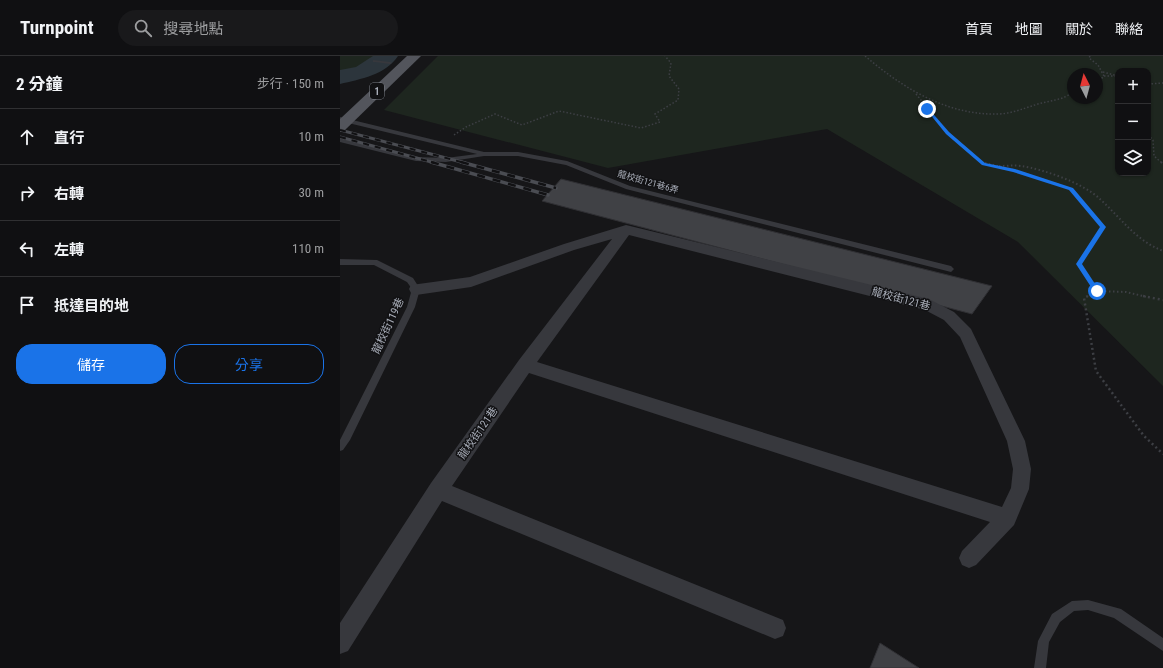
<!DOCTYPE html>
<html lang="zh-TW">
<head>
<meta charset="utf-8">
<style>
	:root { --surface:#101012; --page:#19191b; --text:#f1f3f6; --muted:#9c9d9f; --line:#303032; --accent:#1a73e8 }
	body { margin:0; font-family:"Roboto Condensed","Noto Sans TC",sans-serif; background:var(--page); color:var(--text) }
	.controls { position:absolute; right:12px; top:12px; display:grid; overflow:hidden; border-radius:8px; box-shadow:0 1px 3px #0004 }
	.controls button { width:36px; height:36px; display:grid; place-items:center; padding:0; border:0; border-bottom:1px solid var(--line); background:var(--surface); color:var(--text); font:20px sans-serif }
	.compass { position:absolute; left:727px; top:12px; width:36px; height:36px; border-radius:50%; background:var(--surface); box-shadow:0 1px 3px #0004; rotate:354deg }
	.stop { position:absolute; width:12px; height:12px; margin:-9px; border:3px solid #1a73e8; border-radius:50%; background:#fff }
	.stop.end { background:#1a73e8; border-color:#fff; box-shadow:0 1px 4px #0008 }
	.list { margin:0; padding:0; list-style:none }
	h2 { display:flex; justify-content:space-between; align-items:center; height:52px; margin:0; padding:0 16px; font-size:17px }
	h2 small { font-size:13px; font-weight:400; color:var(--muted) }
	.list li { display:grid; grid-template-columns:26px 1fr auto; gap:12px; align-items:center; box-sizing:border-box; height:56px; padding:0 16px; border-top:1px solid var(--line) }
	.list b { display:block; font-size:15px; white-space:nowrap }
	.list em { font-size:13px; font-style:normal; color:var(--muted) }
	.actions { display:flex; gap:8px; padding:12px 16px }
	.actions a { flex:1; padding:9px 0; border:1px solid var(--accent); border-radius:16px; text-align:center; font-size:14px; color:var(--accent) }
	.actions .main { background:var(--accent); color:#fff }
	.icon { flex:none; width:22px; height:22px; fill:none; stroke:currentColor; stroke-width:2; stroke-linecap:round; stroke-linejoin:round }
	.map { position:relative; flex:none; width:823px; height:612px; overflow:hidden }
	header { display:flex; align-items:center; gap:24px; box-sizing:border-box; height:56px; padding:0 20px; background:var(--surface); border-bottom:1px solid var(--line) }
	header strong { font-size:19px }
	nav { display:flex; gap:22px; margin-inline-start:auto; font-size:14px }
	.search { width:280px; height:36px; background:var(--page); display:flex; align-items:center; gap:10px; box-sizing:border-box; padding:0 14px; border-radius:22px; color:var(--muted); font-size:15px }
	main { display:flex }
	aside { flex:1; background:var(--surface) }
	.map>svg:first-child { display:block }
</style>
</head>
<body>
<header>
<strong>Turnpoint</strong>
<div class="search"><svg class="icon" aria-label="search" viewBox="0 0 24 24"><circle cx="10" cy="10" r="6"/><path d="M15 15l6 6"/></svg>搜尋地點</div>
<nav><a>首頁</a><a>地圖</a><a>關於</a><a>聯絡</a></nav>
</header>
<main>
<aside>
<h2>2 分鐘<small>步行 · 150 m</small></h2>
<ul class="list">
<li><svg class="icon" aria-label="ahead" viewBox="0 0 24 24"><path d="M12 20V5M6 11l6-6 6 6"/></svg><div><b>直行</b></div><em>10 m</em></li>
<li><svg class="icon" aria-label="right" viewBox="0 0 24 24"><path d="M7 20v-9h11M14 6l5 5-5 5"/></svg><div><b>右轉</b></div><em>30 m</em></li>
<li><svg class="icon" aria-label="left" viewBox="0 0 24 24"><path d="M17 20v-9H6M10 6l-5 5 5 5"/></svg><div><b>左轉</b></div><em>110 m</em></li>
<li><svg class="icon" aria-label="arrive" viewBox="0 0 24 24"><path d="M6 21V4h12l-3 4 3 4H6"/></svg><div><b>抵達目的地</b></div></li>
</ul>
<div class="actions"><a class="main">儲存</a><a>分享</a></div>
</aside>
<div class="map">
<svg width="823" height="612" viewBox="0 0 823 612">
	<rect width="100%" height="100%" fill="#161618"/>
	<g fill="#1e261f" fill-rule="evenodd">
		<path d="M0 0H41L24 13 0 18Z"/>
		<path d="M98 0H823V330L678 186 487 73 268 112 44 54ZM778 15H808V117H778ZM733 18H757V42H733Z"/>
	</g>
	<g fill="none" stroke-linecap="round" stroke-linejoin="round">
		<path fill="#2c353c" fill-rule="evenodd" d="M33 0H58C45 19 21 23 0 28V14L16 11Z"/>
	</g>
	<g fill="#404145" stroke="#303034">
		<path d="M221 123 652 230 632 258 202 145Z"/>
		<path d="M540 587 579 612H530Z"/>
	</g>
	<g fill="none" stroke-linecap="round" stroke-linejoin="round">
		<g stroke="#3d3f44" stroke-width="1.5" stroke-dasharray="1.5 2" stroke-linecap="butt">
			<path d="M525 0C563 32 607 60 660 58 673 57 685 52 698 48 705 46 712 45 719 43 724 42 728 39 733 37"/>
			<path d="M750 0 749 2 758 9 764 20 757 27"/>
			<path d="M763 16 778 20"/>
			<path d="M764 20H776"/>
			<path d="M808 28 823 27"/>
			<path d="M576 38 608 77 642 107"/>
			<path d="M114 79 126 71 155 58 182 69 219 55 301 72 320 66 315 58 338 44 339 33 329 20 331 7 325 0"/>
			<path d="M808 79 813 84 814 100 822 107"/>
		</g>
		<g stroke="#3d3f44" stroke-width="2" stroke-dasharray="1.5 2.5" stroke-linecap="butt">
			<path d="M641 106 674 114 731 133 763 171 739 208 757 235 747 241"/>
			<path d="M821 106 823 108"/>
			<path d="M659 110C666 110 673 109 681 110 703 113 743 127 760 143 781 162 795 184 823 195"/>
			<path d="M757 235 786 236 807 241"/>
		</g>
		<g stroke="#3d3f44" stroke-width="2.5" stroke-dasharray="2 3" stroke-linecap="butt">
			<path d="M748 240 744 242 756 315 804 380 823 398"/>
			<path d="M803 240 823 244"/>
		</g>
		<g fill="#37383d" fill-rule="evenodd">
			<path d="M33 4 50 6 52 7 50 8 35 6H33Z"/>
			<path d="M0 61 144 96H178L227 105 290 130 611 210 614 213 611 216 286 133 226 109 178 100H144L106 106 76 105 0 86V82L76 101 106 102 137 98 0 65Z"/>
			<path d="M0 203 37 204 73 222 80 233 75 251 10 384 3 394 0 395V384L67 251 72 233 67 226 34 209H0Z"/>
			<path d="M748 544 781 553 823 582V595L774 562 748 554 734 555 720 566 709 586 706 612H694L698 585 712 558 732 545Z"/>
		</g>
		<path fill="#37383d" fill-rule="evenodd" d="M286 169 589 243 614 256 631 273 685 385 691 413 689 433 674 469 636 509 629 512 622 509 619 502 622 495 650 466 189 317 112 430 443 564 446 572 443 580 435 583 102 445 8 595 0 598V567L91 427 179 304 272 183 234 194 131 231 76 239 71 237 69 233 71 229 130 221 224 188ZM289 179 585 254 604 264 620 281 667 385 673 413 671 432 662 451 197 306Z"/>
		<path fill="#53555c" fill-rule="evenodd" d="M67 0H81L5 74 0 76V63Z"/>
		<defs>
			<g id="rail-far1">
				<path d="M0 74 125 107"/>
				<path d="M0 81 95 107"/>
			</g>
			<g id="rail">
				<path d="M91 106 208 139"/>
				<path d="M121 106 216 132"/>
			</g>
		</defs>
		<use href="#rail-far1" stroke="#4a4c52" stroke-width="3"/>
		<use href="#rail" stroke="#4a4c52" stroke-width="3.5"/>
		<use href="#rail-far1" stroke="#111113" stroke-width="2" stroke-dasharray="6" stroke-linecap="butt"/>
		<use href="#rail" stroke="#111113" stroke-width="2.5" stroke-dasharray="8" stroke-linecap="butt"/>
	</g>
	<path fill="#1a73e8" d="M585 52H588L609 76 645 107 675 113 733 132 766 171 742 208 759 234V237H755L736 208 760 171 729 134 673 116 642 109 606 78Z"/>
	<g text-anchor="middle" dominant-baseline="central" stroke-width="3" stroke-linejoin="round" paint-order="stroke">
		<g font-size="9" fill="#a8adb8" stroke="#111113">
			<text transform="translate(308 126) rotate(16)">龍校街121巷6弄</text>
		</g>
		<rect fill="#111113" stroke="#7b7e86" stroke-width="1" x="30" y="27" width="14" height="16" rx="3"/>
		<g font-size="10" font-weight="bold" fill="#a8adb8">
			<text x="37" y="35">1</text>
		</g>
		<g font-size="11" fill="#a8adb8" stroke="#111113">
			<text transform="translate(561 243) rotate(15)">龍校街121巷</text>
			<text transform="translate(48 270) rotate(-65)">龍校街119巷</text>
			<text transform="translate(138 377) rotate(-55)">龍校街121巷</text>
		</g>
	</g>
</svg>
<div class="controls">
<button>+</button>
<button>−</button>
<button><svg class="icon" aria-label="layers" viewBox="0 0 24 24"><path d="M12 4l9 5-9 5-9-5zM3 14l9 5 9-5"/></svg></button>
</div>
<svg class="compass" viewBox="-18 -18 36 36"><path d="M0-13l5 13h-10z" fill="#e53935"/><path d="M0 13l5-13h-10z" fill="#9c9d9f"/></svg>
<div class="stop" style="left:757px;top:235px"></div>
<div class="stop end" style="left:587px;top:53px"></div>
</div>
</main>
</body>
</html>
